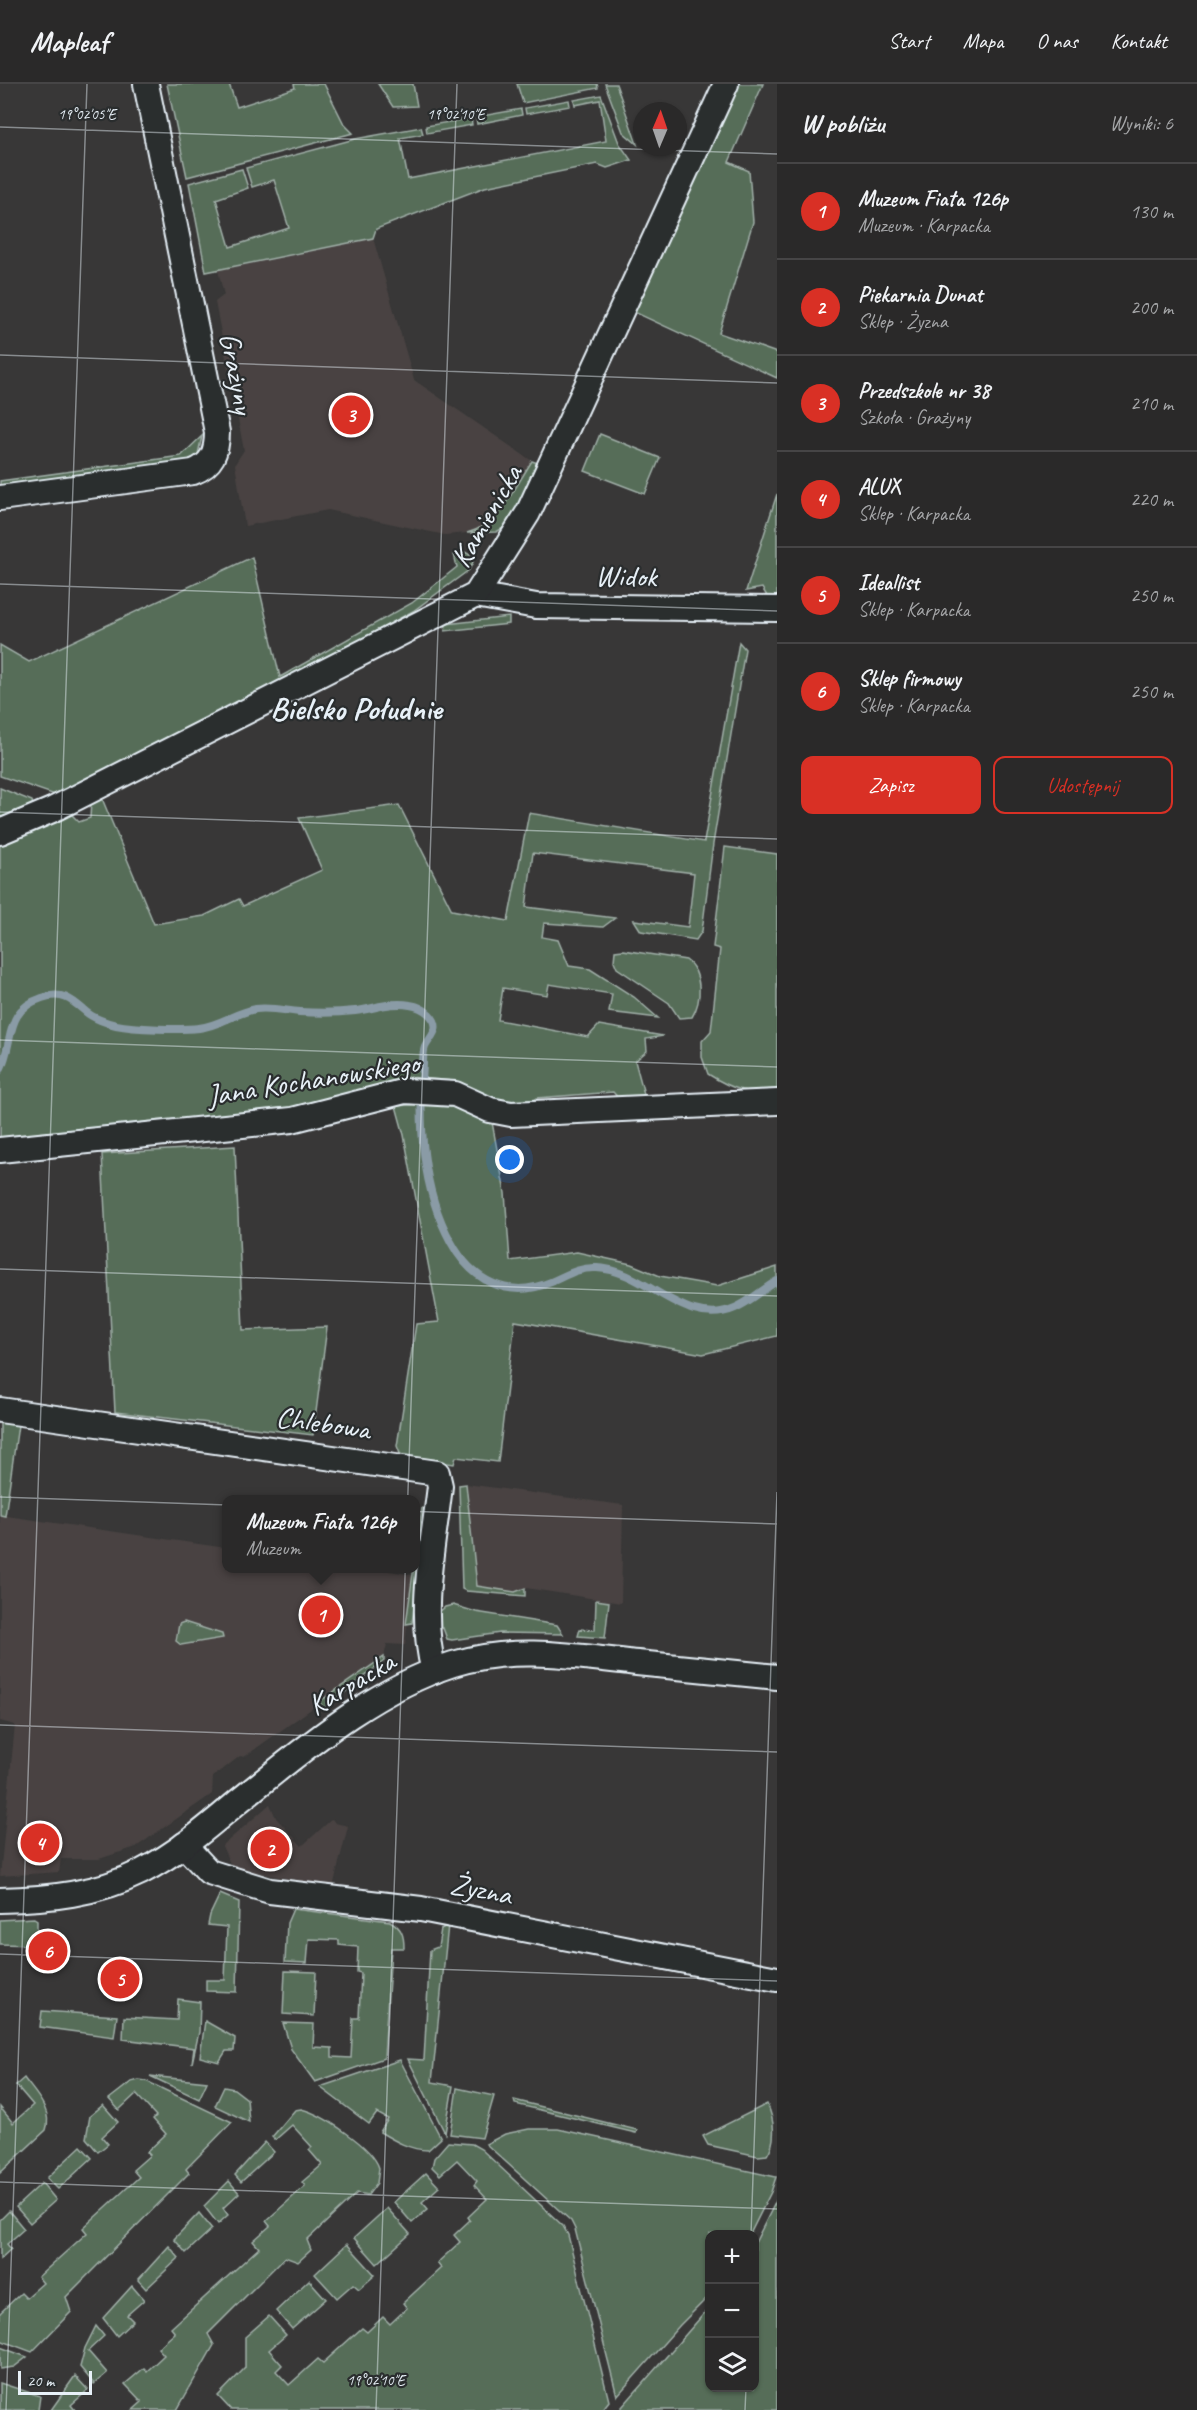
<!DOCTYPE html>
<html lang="pl">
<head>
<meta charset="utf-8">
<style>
	:root { --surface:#2a2929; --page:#323131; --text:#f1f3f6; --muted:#a5a6a8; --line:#464546; --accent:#d93025 }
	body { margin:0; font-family:Caveat,sans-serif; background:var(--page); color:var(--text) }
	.controls { position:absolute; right:18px; bottom:18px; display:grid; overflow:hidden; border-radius:12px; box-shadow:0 2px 4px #0004 }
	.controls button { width:54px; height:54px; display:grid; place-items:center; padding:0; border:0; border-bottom:2px solid var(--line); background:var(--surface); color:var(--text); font:30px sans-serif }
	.compass { position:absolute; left:633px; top:18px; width:54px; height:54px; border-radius:50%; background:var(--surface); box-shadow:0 2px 4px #0004; rotate:2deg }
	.scale { position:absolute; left:18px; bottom:15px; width:74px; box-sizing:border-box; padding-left:6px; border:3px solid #e8f1f8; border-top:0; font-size:16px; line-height:21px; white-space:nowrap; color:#e8f1f8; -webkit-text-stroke:4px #2a2d2e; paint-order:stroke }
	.you { position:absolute; left:510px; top:1076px; width:21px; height:21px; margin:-15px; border:4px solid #fff; border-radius:50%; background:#1a73e8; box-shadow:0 0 0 9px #1a73e833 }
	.badge { display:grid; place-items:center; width:39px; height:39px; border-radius:50%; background:var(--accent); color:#fff; font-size:20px; font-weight:700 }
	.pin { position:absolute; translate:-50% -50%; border:3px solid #fff; box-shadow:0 2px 6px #0006 }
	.popup { position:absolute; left:222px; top:1411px; width:198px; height:78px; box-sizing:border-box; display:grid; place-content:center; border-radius:12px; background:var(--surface); filter:drop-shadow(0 2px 4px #0005); font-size:20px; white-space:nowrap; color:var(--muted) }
	.popup b { font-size:22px; color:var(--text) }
	.popup::after { content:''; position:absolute; left:50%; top:100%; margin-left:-12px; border:12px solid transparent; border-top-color:var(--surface) }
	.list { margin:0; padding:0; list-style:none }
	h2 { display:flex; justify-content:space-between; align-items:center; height:78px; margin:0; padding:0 24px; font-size:26px }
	h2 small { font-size:20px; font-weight:400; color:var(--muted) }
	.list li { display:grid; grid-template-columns:39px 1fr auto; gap:18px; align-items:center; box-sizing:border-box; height:96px; padding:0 24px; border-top:2px solid var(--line) }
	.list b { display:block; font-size:22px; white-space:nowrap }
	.list p { margin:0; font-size:20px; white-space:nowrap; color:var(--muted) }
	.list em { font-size:20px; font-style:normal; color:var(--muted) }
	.actions { display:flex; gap:12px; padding:18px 24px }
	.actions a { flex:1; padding:14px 0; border:2px solid var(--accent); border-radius:12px; text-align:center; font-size:21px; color:var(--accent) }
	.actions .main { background:var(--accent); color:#fff }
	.icon { flex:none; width:33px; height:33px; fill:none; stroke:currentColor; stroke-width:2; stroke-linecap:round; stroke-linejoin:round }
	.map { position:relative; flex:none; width:777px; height:2326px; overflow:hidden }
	header { display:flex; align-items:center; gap:36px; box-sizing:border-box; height:84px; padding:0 30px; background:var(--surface); border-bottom:2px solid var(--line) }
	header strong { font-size:28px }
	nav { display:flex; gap:33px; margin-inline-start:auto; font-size:21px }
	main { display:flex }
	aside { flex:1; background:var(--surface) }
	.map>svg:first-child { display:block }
</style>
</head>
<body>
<header>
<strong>Mapleaf</strong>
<nav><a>Start</a><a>Mapa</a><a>O nas</a><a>Kontakt</a></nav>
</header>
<main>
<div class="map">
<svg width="777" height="2326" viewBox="0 0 777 2326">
	<rect width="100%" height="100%" fill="#383737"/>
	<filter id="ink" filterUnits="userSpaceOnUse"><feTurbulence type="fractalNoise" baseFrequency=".0167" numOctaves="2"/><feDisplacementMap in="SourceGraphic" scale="12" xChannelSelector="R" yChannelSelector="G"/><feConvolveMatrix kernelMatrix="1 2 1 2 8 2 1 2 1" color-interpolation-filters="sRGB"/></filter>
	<g filter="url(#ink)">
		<g fill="#494342">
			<path d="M373 154 414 296 532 377 495 434 482 445 467 449 445 451 328 426 245 442 235 380 244 366 215 218 224 211 218 186Z"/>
			<path d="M466 1400 623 1421 621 1519 526 1504 515 1508 477 1503Z"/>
			<path d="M0 1431 226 1464V1484H372L413 1491 405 1561 387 1560 384 1573 244 1673 240 1672 213 1693 212 1710 136 1763 99 1775H61L59 1788 0 1792 15 1641 0 1637Z"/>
			<path d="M270 1720 276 1734 302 1762 332 1735 335 1739 348 1742 333 1803 232 1784 222 1762Z"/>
		</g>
		<g fill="#576d59" stroke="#a0afa8" stroke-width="1.5">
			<path d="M167 0H229L237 23 295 4 294 0H324L344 40 353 49 187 93Z"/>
			<path d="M378 0H413L417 22 393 23Z"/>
			<path d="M517 0H597L598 4 523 19Z"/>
			<path d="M605 0H616L637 60 623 48Z"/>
			<path d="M738 0H763L729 78 749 87 753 138 719 249 777 269V294L634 228Z"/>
			<path d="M601 11 619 59 631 76 607 84 597 80 485 103 376 145 373 154 206 188 189 99 242 85 248 104 216 115 230 163 289 144 274 96 252 103 246 84 355 55 421 43 423 50 400 54 408 95 606 57 600 16 575 21 574 16Z"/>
			<path d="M569 16 570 22 526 30 525 24Z"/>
			<path d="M521 25 522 31 477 40 476 33Z"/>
			<path d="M471 34 472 41 427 49 426 42Z"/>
			<path d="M600 350 660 374 645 410 585 387Z"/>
			<path d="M202 352 198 370 186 378 0 402V397L181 372Z"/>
			<path d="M532 377 540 380 509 441 496 448 467 449C499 441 515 403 532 377Z"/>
			<path d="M777 410V512H767L762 504 746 507Z"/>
			<path d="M465 468 470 471 473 478 469 486 413 527 281 600 58 712 0 692V561L29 578 252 473 280 593 412 519 457 483 454 470Z"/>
			<path d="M509 533V540L445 547 446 540Z"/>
			<path d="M739 558 745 565 713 760 702 847 696 856 641 847 634 836 688 843 694 789 533 769 526 823 615 834 603 843 544 839 542 853 558 856 569 882 590 885 634 913 658 934 609 928 612 910 549 900 547 911 503 904 498 936 588 953 599 941 663 952 646 955 647 967 635 977 644 1010 642 1014 621 1017 613 1008 537 1014 526 1023 502 1022 453 997 408 993 359 1012 321 1023 0 1057V756L67 726 79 738 90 734 91 718 101 712 154 840 204 832 239 815 243 822 322 786 299 734 399 721 452 826 508 837 529 729 704 758Z"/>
			<path d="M0 704 32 717 33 721 0 738Z"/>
			<path d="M725 763 777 770V1005C751 1013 730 1004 708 990L702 973V957L711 947 720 865 713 863Z"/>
			<path d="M623 866 686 876C703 888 702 917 692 933L679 934 669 919 617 884 614 877 615 867Z"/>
			<path d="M444 1018 492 1038 505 1109 510 1177 577 1168 631 1180 660 1192 717 1202 777 1183V1252L703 1270 515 1237 498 1378 456 1373 454 1380 401 1372 397 1362 416 1240 439 1238 404 1051 396 1022Z"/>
			<path d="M235 1062 243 1246 327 1243 313 1351 115 1328 102 1070Z"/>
			<path d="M0 1339 18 1341 5 1432 0 1431Z"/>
			<path d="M466 1400 477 1502 515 1508 525 1504V1512L466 1507 462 1505 459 1401Z"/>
			<path d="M422 1424 427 1425 412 1539 406 1540Z"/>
			<path d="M596 1516 609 1518 605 1554 578 1552 580 1545 595 1546Z"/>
			<path d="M453 1521 476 1528 557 1541 563 1550 500 1549 452 1556 447 1555 443 1544 437 1546V1530L445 1523Z"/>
			<path d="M184 1538 222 1550 223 1554 181 1561 176 1557 179 1540Z"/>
			<path d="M384 1573V1577L324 1625 319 1618Z"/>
			<path d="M220 1810 239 1818 237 1908 206 1907V1896H225L227 1843 208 1841 210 1831Z"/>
			<path d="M293 1825 390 1837C402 1844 404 1851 404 1864H391L384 1974 315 1998 291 1965 283 1939 314 1940 313 1963 332 1964V1973L351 1974 353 1934H359L361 1889 357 1888 358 1863 339 1861V1856L309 1855 307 1879 285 1878 287 1839Z"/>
			<path d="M34 1834 37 1836V1861L0 1860V1836Z"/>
			<path d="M448 1841 432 1998 453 2002 445 2049 408 1975 424 1976 430 1866 438 1863 441 1845Z"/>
			<path d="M285 1887 316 1888 314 1932 283 1930Z"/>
			<path d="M178 1915 200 1918 199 1948 192 1979 194 1964 123 1955 124 1933 177 1936Z"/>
			<path d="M42 1927 117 1932 114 1953 40 1943Z"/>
			<path d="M205 1937 235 1954 234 1967H226L219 1978 200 1973Z"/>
			<path d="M400 1976 441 2054 428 2066C410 2066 395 2057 380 2048L388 2035 377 2029 369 2040 320 2003Z"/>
			<path d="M150 1992 207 1998 199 2015Z"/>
			<path d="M24 1994C35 2009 53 2026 46 2046L0 2089V2023L13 2039 33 2021 16 2001Z"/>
			<path d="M139 1996 146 1997 232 2038 186 2085 189 2089 66 2213 71 2228 32 2268 0 2256V2229L21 2209 26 2214 43 2199 38 2193 87 2149 83 2144 139 2093 133 2086 150 2071 147 2068 166 2050 153 2035 156 2032 136 2010 119 2026 109 2015 131 1998Z"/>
			<path d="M224 2003 234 2005 247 2015 249 2038 215 2022Z"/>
			<path d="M457 2004 494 2012 482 2054 450 2050Z"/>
			<path d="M514 2016 637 2046 636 2049 515 2020Z"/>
			<path d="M767 2020C774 2034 777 2057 767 2071L758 2072 708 2061 703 2052Z"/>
			<path d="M103 2021 118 2038 102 2053 108 2060 98 2068 86 2054 90 2032Z"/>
			<path d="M301 2025C322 2030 373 2063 379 2084L377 2099 368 2111 357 2109 307 2156 311 2166 298 2178 285 2173 208 2250 214 2261 177 2326H133L142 2318 125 2300 144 2284 147 2287 164 2271 158 2264 175 2249 171 2244 259 2164 253 2157 270 2142 266 2137 305 2102 302 2098 322 2081 309 2066 312 2063 292 2041 275 2056 272 2053 295 2026Z"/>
			<path d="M529 2045H558L776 2093 771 2108 750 2150H710L709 2212 680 2241 617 2312 575 2145 571 2137 486 2060 505 2050Z"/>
			<path d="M265 2058 274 2068 241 2098 235 2091Z"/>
			<path d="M448 2058 472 2060 481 2065 563 2142 568 2151 609 2317 602 2326H231L218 2312 245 2284V2253L269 2232 286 2251 269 2266 282 2281 276 2287 289 2301 318 2275 323 2279 362 2244 367 2248 383 2233 390 2240 407 2224 403 2219 441 2184 437 2179 460 2158 454 2151 470 2136 468 2133 487 2115 474 2101 477 2097 457 2076 440 2091 432 2083 434 2074Z"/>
			<path d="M81 2062 92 2074 58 2105 47 2094Z"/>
			<path d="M426 2089 439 2103 422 2118 428 2125 412 2139 394 2118Z"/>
			<path d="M229 2097 239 2109 223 2124 228 2131 218 2140 204 2122Z"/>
			<path d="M42 2099 56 2116 30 2139 16 2123Z"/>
			<path d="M777 2115V2326H622V2323L709 2224 710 2304H754L755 2159Z"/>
			<path d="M387 2124 410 2150 377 2180 354 2154Z"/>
			<path d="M9 2127 24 2145 7 2160 11 2165 0 2175V2136Z"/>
			<path d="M199 2129 212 2145 186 2169 174 2155Z"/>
			<path d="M347 2160 375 2191 359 2205 353 2200 337 2214 315 2190Z"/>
			<path d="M169 2162 179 2174 146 2205 138 2196Z"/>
			<path d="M309 2196 326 2215 292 2245 276 2227Z"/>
			<path d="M132 2202 144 2216 127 2231 133 2237 117 2252 103 2234Z"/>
			<path d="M96 2242 104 2252 88 2267 107 2289 94 2300 80 2283 85 2264Z"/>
			<path d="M0 2263 27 2273 14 2283 0 2285Z"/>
			<path d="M75 2292 88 2306 71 2321 75 2326H51Z"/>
			<path d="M0 2299 40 2312 38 2326H0Z"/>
		</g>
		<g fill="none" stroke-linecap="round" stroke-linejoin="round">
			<path stroke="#8a9ba6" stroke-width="8" d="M0 986C15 956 3 927 42 914 63 907 72 916 86 928 93 934 107 939 116 941 135 945 180 946 199 944 220 942 236 928 256 925 271 923 286 927 300 928 318 929 337 929 355 927 374 925 391 917 410 921 417 922 424 925 429 930 443 944 431 951 425 963 423 968 423 975 423 980 419 1039 421 1104 451 1158 472 1197 508 1216 551 1198 567 1191 579 1183 597 1184 647 1186 684 1246 735 1224 750 1218 763 1205 777 1197"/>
			<defs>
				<g id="minor">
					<path d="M0 414 193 388C212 381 217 368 217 348L146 0"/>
					<path d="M476 511 536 522 777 525"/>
					<path d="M0 748 52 726 476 511 528 429 726 0"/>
					<path d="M0 1066 292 1036 405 1007 455 1010 490 1026 511 1030 777 1018"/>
					<path d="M0 1326 437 1389 440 1402C433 1463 418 1528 434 1587"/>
					<path d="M184 1761 209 1788 270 1807 421 1825 777 1895"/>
					<path d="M0 1816C48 1815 97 1810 141 1788 178 1769 209 1742 240 1716 305 1664 372 1606 453 1580 514 1561 575 1572 637 1579 684 1584 730 1588 777 1593"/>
				</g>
			</defs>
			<use href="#minor" stroke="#e8f1f8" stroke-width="28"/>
			<use href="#minor" stroke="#2a2d2e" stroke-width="24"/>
		</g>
	</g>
	<path fill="none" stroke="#e8f1f8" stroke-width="1.5" stroke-opacity="0.45" d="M0 43 777 70M0 271 777 299M0 500 777 527M0 728 777 755M0 956 777 983M0 1185 777 1212M0 1413 777 1440M0 1641 777 1668M0 1870 777 1897M0 2098 777 2125M751 2150 777 1408M6 2326 87 0M376 2326 457 0M745 2326 746 2304"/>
	<g text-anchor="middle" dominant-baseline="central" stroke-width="4.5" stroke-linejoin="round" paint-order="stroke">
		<g font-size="30" fill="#e8f1f8" stroke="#2a2d2e">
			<text transform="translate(237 289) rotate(79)">Grażyny</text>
			<text transform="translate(486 432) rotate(-60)">Kamienicka</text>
			<text transform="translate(626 492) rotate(1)">Widok</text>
			<text transform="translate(313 995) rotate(-9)">Jana Kochanowskiego</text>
			<text transform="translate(323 1339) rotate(8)">Chlebowa</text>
			<text transform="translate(351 1599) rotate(-31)">Karpacka</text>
			<text transform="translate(481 1805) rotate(11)">Żyzna</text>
		</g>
		<g font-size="32" font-weight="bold" fill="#e8f1f8" stroke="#2a2d2e">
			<text x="356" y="624">Bielsko Południe</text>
		</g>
	</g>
	<g font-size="15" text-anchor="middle" fill="#e8f1f8" stroke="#2a2d2e" stroke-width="4.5" stroke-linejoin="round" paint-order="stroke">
		<text x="87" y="35">19°02'05"E</text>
		<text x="456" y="35">19°02'10"E</text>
		<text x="376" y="2301">19°02'10"E</text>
	</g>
</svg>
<div class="controls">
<button>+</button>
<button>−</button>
<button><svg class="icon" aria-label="layers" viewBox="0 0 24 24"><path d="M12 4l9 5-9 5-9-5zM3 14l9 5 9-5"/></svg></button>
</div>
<svg class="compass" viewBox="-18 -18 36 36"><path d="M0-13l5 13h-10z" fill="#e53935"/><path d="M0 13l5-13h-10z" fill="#a5a6a8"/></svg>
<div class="scale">20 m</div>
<div class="you"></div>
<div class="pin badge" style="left:321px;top:1531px">1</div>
<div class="popup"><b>Muzeum Fiata 126p</b>Muzeum</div>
<div class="pin badge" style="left:270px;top:1765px">2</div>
<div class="pin badge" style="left:351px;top:331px">3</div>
<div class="pin badge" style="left:40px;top:1759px">4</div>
<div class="pin badge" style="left:120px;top:1895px">5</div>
<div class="pin badge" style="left:48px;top:1867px">6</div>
</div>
<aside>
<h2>W pobliżu<small>Wyniki: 6</small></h2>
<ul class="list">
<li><span class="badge">1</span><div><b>Muzeum Fiata 126p</b><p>Muzeum · Karpacka</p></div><em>130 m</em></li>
<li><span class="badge">2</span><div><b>Piekarnia Dunat</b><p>Sklep · Żyzna</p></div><em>200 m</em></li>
<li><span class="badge">3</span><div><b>Przedszkole nr 38</b><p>Szkoła · Grażyny</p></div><em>210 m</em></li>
<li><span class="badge">4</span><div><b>ALUX</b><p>Sklep · Karpacka</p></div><em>220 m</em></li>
<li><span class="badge">5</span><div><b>Ideallist</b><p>Sklep · Karpacka</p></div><em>250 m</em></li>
<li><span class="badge">6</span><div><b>Sklep firmowy</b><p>Sklep · Karpacka</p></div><em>250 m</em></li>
</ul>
<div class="actions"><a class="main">Zapisz</a><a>Udostępnij</a></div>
</aside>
</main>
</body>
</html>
